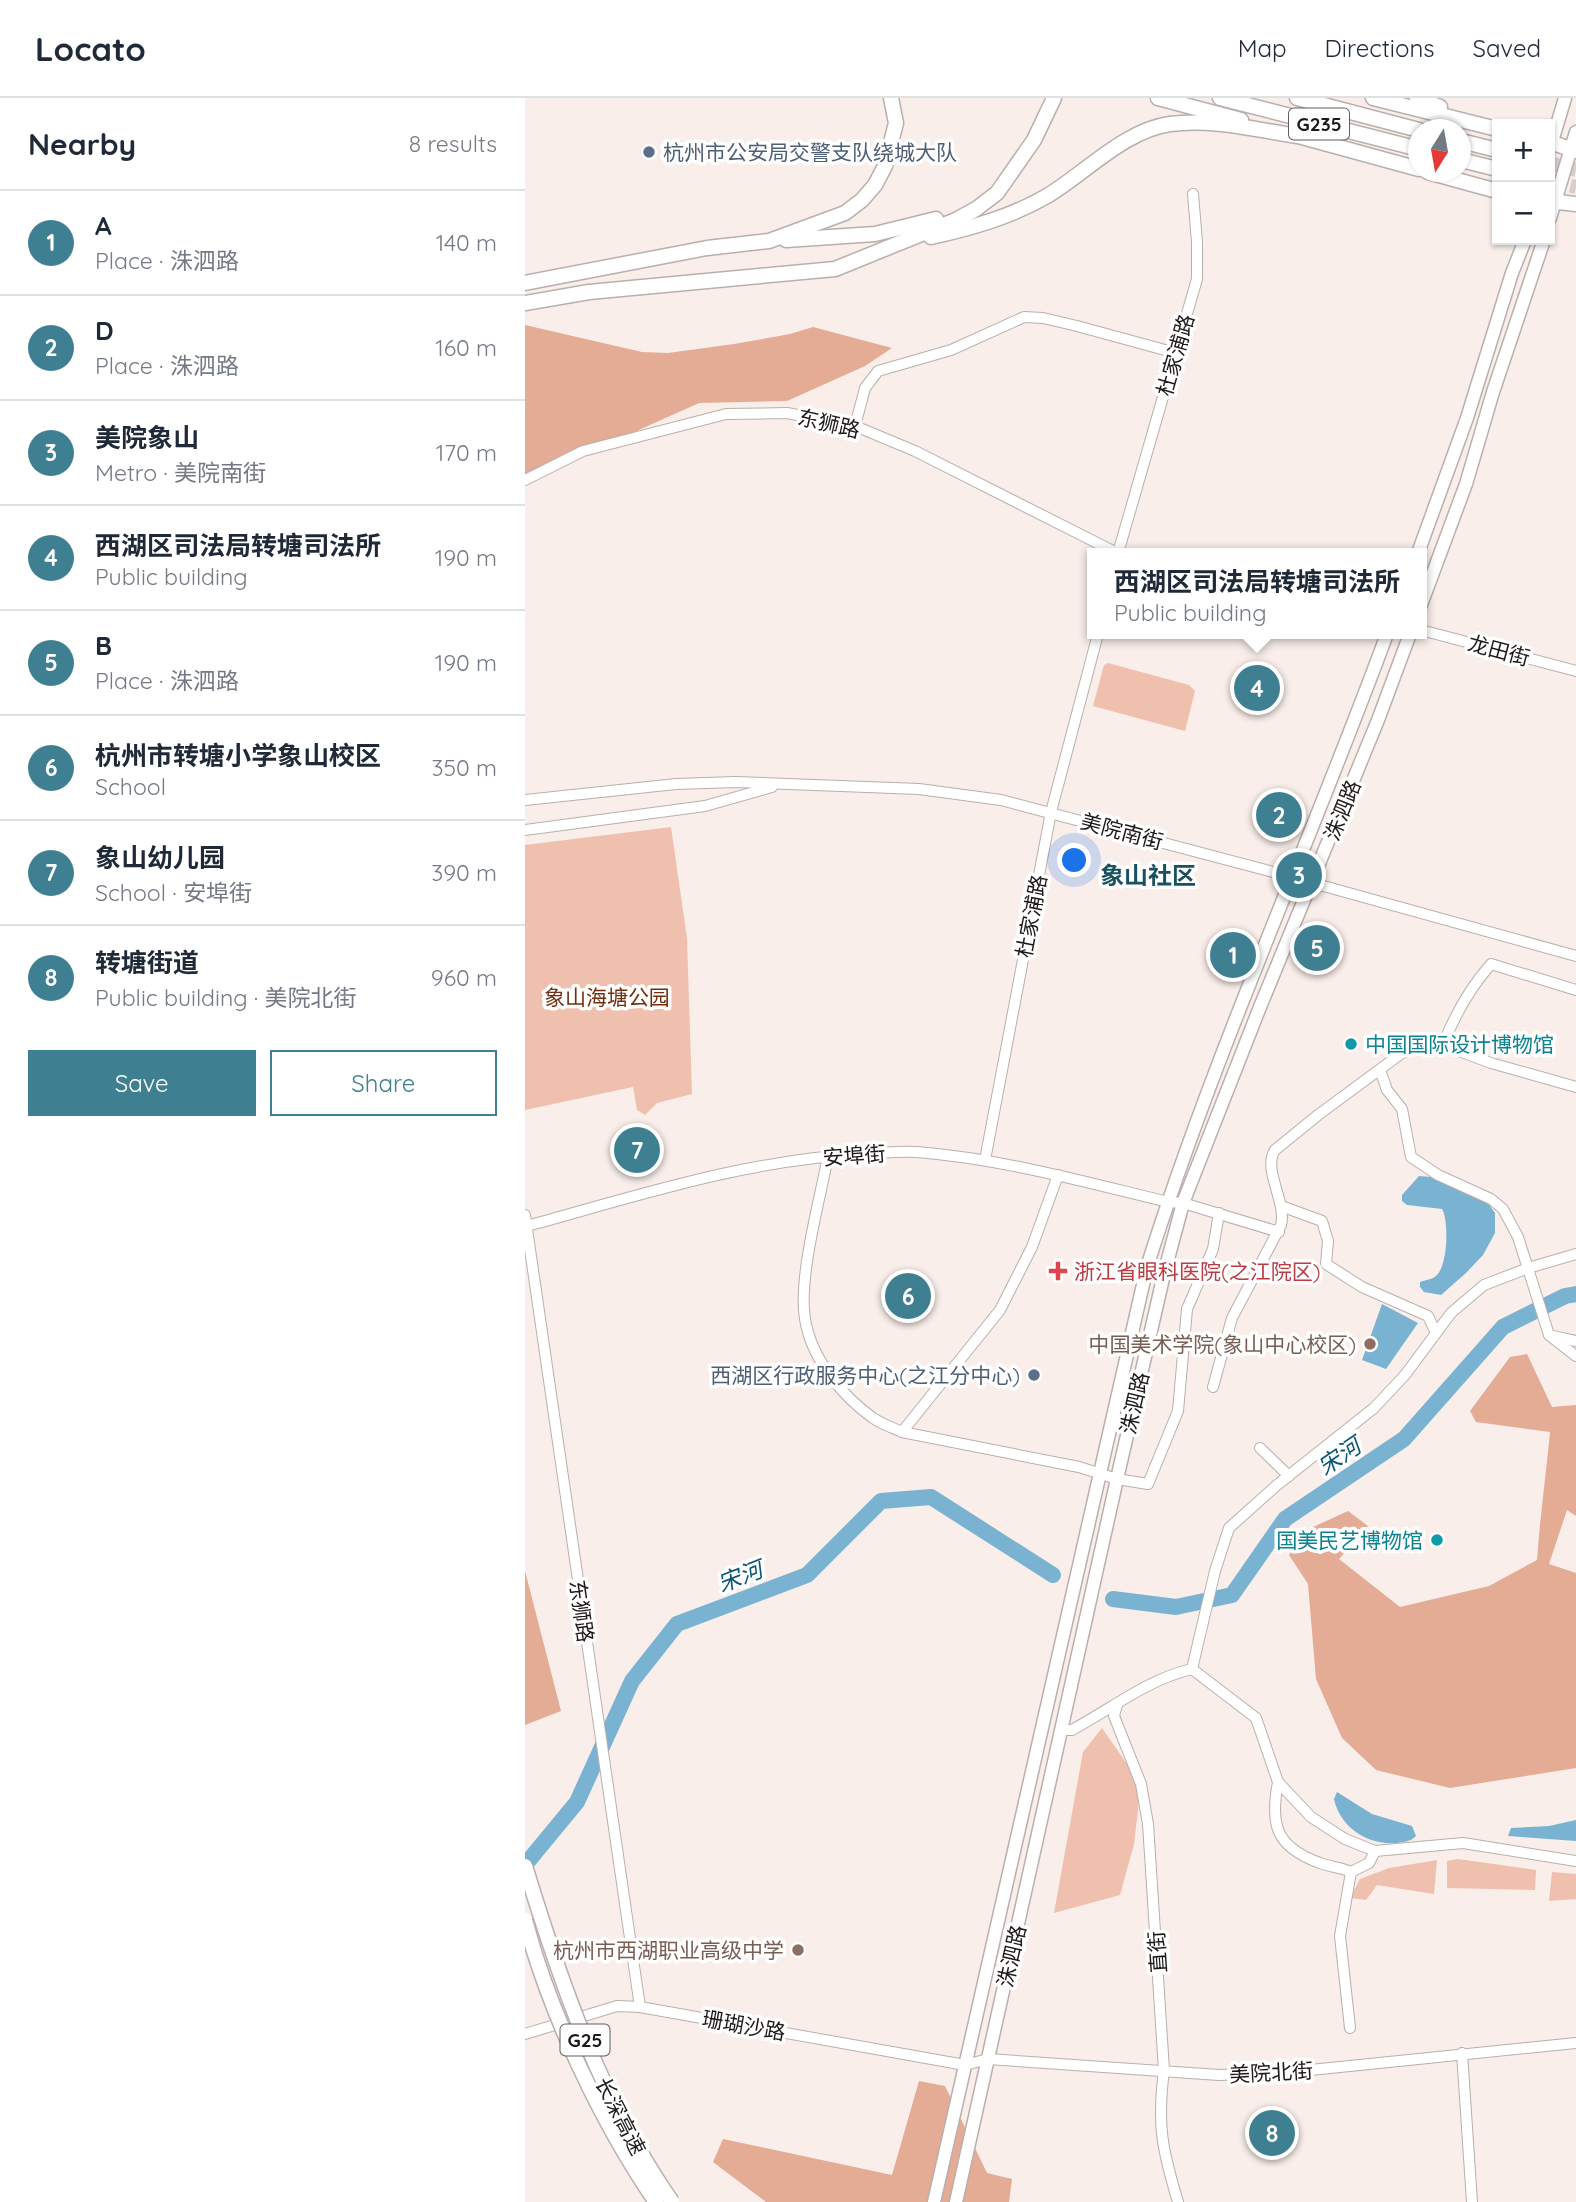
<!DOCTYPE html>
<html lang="en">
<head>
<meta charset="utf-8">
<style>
	:root { --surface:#fff; --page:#f2f2f3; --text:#1f2937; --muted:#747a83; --line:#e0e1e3; --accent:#3e8091 }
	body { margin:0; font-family:Quicksand,"Noto Sans SC",sans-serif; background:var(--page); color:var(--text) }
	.controls { position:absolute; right:21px; top:21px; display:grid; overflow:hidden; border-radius:0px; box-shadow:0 2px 5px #0004 }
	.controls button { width:63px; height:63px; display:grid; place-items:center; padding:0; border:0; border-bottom:2px solid var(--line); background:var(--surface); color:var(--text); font:35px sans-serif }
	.compass { position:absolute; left:883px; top:21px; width:63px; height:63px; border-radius:50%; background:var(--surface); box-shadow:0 2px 5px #0004; rotate:191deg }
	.you { position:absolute; left:550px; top:763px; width:24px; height:24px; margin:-18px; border:5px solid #fff; border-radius:50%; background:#1a73e8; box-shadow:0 0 0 10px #1a73e833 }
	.badge { display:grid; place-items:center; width:46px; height:46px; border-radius:50%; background:var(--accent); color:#fff; font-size:23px; font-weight:700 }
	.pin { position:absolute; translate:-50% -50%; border:4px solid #fff; box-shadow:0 2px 7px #0006 }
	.popup { position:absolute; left:562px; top:450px; width:340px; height:91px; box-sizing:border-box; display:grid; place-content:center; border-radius:0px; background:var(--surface); filter:drop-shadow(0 2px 5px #0005); font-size:23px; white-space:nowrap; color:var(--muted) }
	.popup b { font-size:26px; color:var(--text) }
	.popup::after { content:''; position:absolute; left:50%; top:100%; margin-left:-14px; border:14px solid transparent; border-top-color:var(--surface) }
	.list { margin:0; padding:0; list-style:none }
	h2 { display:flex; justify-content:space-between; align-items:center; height:91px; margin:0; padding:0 28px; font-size:30px }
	h2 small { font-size:23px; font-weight:400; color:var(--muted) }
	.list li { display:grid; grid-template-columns:46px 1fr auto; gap:21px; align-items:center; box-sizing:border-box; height:105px; padding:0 28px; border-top:2px solid var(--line) }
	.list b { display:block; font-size:26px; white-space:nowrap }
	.list p { margin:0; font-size:23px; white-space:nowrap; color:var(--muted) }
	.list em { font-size:23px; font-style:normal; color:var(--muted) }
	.actions { display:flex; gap:14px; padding:21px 28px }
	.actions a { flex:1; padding:16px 0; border:2px solid var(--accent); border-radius:0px; text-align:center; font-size:24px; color:var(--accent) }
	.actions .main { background:var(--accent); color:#fff }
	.map { position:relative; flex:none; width:1051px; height:2104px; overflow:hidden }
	header { display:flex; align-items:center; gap:42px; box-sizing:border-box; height:98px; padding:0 35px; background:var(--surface); border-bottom:2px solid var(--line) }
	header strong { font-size:33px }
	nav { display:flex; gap:38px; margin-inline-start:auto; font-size:24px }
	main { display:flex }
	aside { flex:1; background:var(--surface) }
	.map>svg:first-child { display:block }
</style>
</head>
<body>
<header>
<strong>Locato</strong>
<nav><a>Map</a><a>Directions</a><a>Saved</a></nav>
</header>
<main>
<aside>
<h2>Nearby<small>8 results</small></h2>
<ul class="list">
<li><span class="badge">1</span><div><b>A</b><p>Place · 洙泗路</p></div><em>140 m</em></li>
<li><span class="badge">2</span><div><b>D</b><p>Place · 洙泗路</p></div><em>160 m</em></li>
<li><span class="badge">3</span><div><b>美院象山</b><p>Metro · 美院南街</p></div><em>170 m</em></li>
<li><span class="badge">4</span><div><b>西湖区司法局转塘司法所</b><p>Public building</p></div><em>190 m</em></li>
<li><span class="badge">5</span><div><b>B</b><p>Place · 洙泗路</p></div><em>190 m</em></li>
<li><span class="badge">6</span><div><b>杭州市转塘小学象山校区</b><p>School</p></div><em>350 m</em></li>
<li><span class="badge">7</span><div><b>象山幼儿园</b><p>School · 安埠街</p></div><em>390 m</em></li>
<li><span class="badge">8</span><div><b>转塘街道</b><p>Public building · 美院北街</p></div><em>960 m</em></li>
</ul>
<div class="actions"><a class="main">Save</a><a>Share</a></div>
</aside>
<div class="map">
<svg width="1051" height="2104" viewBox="0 0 1051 2104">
	<rect width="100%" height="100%" fill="#f9eeea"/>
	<g fill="#efc0ae">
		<path d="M583 565 664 587 670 593 660 633 568 608 579 567Z"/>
		<path d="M146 729 162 840 167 996 132 1005 120 1017 112 1012 108 989 0 1012V747Z"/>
		<path d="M577 1630 616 1686 609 1746 595 1797 529 1815 558 1654Z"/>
		<path d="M933 1761 1011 1772 1010 1792 922 1790V1763Z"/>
		<path d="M912 1762 909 1796 852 1787 841 1802 825 1800 835 1781 864 1770Z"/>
		<path d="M1027 1774 1051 1776V1801L1024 1803Z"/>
	</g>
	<g fill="#e4ab95">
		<path d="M0 227 117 254 143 255 209 246 265 236 288 229 367 250 340 268 262 303 174 305 0 383Z"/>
		<path d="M1002 1256 1027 1309 1051 1307V1418L1042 1412 1024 1466 1051 1475V1670L925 1690 851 1672 817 1640 791 1581 783 1486 764 1457 786 1430 823 1413 843 1428 814 1461 875 1509 964 1488 1012 1462C1015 1419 1021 1377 1025 1334L951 1324 945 1313 985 1259Z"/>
		<path d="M0 1473 36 1613 0 1627Z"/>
		<path d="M394 1983 420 1988 462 2075 487 2081 484 2104H241L188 2064 198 2041 367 2077Z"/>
	</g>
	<g fill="#7ab3d2">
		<path d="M894 1078 906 1079 961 1102 970 1115V1135L958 1157 941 1175 916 1197 899 1194 895 1189V1184C900 1182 908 1181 911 1178 923 1168 924 1123 917 1111L882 1107 877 1103V1097Z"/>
		<path d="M857 1206 893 1225 861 1271 837 1262Z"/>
		<path d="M812 1694 847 1716 887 1728 891 1738C885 1744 879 1744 870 1745 842 1747 815 1729 809 1701Z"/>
		<path d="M1051 1722V1743L983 1738 986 1730 1024 1728Z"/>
	</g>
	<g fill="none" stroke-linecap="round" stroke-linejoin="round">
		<g stroke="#7ab3d2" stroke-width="16">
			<path d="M588 1501 651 1509 707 1497 760 1421 879 1341 978 1229 1040 1198 1051 1196"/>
			<path d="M0 1767 52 1704 107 1583 152 1526 282 1477 356 1403 406 1399 528 1477"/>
		</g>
		<g stroke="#d8ceca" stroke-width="14" stroke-dasharray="14 7" stroke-linecap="butt">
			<path d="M1025 65 1051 72"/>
			<path d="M1025 83 1051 89"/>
		</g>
		<defs>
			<g id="minor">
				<path d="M330 328 340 290 353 273 426 252 499 219 518 220 552 228 651 255"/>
				<path d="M0 382 58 353 201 316 262 315 330 328 390 353 592 455"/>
				<path d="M593 455 672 181V144L668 96"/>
				<path d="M896 532 1051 573"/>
				<path d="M0 702 151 686 211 684 394 691 476 702 748 774 1051 858"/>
				<path d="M0 732 180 708 247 689"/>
				<path d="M918 947 966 965 1051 989"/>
				<path d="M855 972 862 992 877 1011 886 1059 913 1077 966 1101 978 1111 993 1139 1024 1237"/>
				<path d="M303 1058C295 1102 273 1179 280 1221 286 1260 317 1298 348 1320 357 1326 368 1330 377 1334L554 1369 592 1381 623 1386 653 1313 662 1211 688 1151 694 1115"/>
				<path d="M460 1062 526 714 573 536"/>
				<path d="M756 1108 797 1123 803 1143 801 1166 837 1189 903 1218 911 1235"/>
				<path d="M0 1117 115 1909"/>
				<path d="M2 1128C112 1098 224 1061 339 1056 357 1055 375 1053 392 1054 478 1061 560 1084 643 1104L658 1105 754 1134"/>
				<path d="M1024 1237 1051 1258"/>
				<path d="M1028 1238 1051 1243"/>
				<path d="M688 1289 707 1220 756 1127C762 1104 737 1071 750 1052L793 1017 877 955 891 950 918 947C930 916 944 891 966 866L1051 892"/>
				<path d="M377 1334 475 1212 507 1149 533 1077"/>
				<path d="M735 1350 764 1378"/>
				<path d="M667 1571 690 1473 704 1430 752 1387 849 1310 880 1277 926 1215 959 1187 1003 1170 1051 1156"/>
				<path d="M592 1607 589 1618 616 1686 623 1726 639 1972C632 2027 637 2051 653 2104"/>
				<path d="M537 1632H547C586 1611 623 1581 667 1571L731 1620 753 1684 786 1719 820 1741 850 1753 938 1745 1051 1763"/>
				<path d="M753 1684C745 1726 750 1749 795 1765 805 1769 816 1769 826 1774L844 1765 850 1753"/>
				<path d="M825 1930 815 1838 826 1774"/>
				<path d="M0 1936 92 1908 115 1909 440 1967 463 1961 694 1977 766 1974 1051 1945"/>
				<path d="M937 1955 947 2104"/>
			</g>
			<g id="major">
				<path d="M1025 50 1040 0"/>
				<path d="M1025 120 1051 34"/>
				<path d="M893 455 942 320 987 175 1000 142"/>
				<path d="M896 507 941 386 968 294 1019 142"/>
				<path d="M409 2104 622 1169C690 953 784 748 862 536"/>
				<path d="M431 2104 592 1381 639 1176 658 1105 735 909 853 622 885 536"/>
			</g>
			<g id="highway">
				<path d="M633 0 716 22"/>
				<path d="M695 0 894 51"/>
				<path d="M772 0 894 32"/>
				<path d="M848 0 972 31"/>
				<path d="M892 0 915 9"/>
				<path d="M766 36 894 71"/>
				<path d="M936 43 972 52"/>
				<path d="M1025 44 1051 53"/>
				<path d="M936 62 972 71"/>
				<path d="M903 74 972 93"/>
				<path d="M1025 103 1051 106"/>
				<path d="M406 139C446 130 486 119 522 98 559 76 600 32 645 26 687 20 732 32 773 38"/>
				<path d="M261 142 350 136 411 121"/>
				<path d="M0 185 182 150 244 143 320 115 337 102 350 87 360 68 371 25 366 0"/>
				<path d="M0 205 64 194 310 171 431 122 451 111 472 95 509 42 529 0"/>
			</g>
		</defs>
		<use href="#minor" stroke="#b9afac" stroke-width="12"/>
		<use href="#major" stroke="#b9afac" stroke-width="15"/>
		<use href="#highway" stroke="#b9afac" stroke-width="17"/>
		<use href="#minor" stroke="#fff" stroke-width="10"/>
		<use href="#major" stroke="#fff" stroke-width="12"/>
		<use href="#highway" stroke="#fff" stroke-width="14"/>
		<defs>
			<g id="highway-bridge">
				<path d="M0 1768C36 1886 76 2002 147 2104"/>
				<path d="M0 1822C24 1914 77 2026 131 2104"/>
			</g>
		</defs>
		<use href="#highway-bridge" stroke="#b9afac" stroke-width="17" stroke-linecap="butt"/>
		<use href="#highway-bridge" stroke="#fff" stroke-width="14"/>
	</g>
	<g fill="#5c6f8a" stroke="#fefefe" stroke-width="2.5">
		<circle cx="124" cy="54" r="7"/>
		<circle cx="509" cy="1277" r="7"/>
	</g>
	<g fill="#0f9aa8" stroke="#fefefe" stroke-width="2.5">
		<circle cx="826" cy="946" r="7"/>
		<circle cx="912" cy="1442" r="7"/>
	</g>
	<path fill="#e0444e" stroke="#fefefe" stroke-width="2.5" d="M529.5 1162.5h7v7h7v7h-7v7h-7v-7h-7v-7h7z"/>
	<g fill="#8d6e63" stroke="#fefefe" stroke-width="2.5">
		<circle cx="845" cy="1246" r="7"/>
		<circle cx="273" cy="1852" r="7"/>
	</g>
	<g text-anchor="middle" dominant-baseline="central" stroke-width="7" stroke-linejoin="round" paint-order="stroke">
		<g fill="#fefefe" stroke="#605e5d" stroke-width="2">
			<rect x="764" y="10.5" width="60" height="31" rx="5"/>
			<rect x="35.5" y="1926.5" width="49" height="31" rx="5"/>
		</g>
		<g font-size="19" font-weight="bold" fill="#1d1918">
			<text x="794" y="26">G235</text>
			<text x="60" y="1942">G25</text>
		</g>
		<g font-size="21" fill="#4e5e75" stroke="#fefefe" text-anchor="start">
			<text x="138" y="54">杭州市公安局交警支队绕城大队</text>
			<text x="495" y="1277" text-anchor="end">西湖区行政服务中心(之江分中心)</text>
		</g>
		<g font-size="21" fill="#1d1918" stroke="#fefefe">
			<text transform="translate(650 257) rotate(-74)">杜家浦路</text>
			<text transform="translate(304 325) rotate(13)">东狮路</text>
			<text transform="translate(974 552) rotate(15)">龙田街</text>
			<text transform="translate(817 712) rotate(-68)">洙泗路</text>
			<text transform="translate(597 733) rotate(15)">美院南街</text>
			<text transform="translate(506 818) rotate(-79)">杜家浦路</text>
			<text transform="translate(329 1057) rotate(-4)">安埠街</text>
			<text transform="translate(609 1305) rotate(-77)">洙泗路</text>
			<text transform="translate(57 1513) rotate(82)">东狮路</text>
			<text transform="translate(632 1854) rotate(-94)">直街</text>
			<text transform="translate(486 1858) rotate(-77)">洙泗路</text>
			<text transform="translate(219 1927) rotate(10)">珊瑚沙路</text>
			<text transform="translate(746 1974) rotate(-3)">美院北街</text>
			<text transform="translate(96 2018) rotate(63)">长深高速</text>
		</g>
		<g font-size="21" fill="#722e0f" stroke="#fefefe">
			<text x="82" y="899">象山海塘公园</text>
		</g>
		<g font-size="21" fill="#0d838f" stroke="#fefefe" text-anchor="start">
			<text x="840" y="946">中国国际设计博物馆</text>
			<text x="898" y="1442" text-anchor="end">国美民艺博物馆</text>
		</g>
		<g font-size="21" fill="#be3a42" stroke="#fefefe" text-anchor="start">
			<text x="549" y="1173">浙江省眼科医院(之江院区)</text>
		</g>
		<g font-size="21" fill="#785e54" stroke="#fefefe" text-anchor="end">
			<text x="831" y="1246">中国美术学院(象山中心校区)</text>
			<text x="259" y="1852">杭州市西湖职业高级中学</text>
		</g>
		<g font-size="23" font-style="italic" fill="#0b5675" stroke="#fefefe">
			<text transform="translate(814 1358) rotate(-34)">宋河</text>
			<text transform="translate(215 1478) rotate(-21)">宋河</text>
		</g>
		<g font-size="24" font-weight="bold" fill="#1a515e" stroke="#fefefe">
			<text x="623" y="777">象山社区</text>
		</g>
	</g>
</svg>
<div class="controls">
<button>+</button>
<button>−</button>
</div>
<svg class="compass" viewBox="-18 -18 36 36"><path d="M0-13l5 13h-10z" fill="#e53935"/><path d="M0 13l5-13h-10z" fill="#747a83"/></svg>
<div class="you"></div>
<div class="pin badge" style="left:708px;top:857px">1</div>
<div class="pin badge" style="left:754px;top:717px">2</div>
<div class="pin badge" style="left:774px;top:777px">3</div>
<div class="pin badge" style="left:732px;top:590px">4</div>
<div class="popup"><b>西湖区司法局转塘司法所</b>Public building</div>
<div class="pin badge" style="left:792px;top:850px">5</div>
<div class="pin badge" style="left:383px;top:1198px">6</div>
<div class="pin badge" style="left:112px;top:1052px">7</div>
<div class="pin badge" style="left:747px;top:2035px">8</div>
</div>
</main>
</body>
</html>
